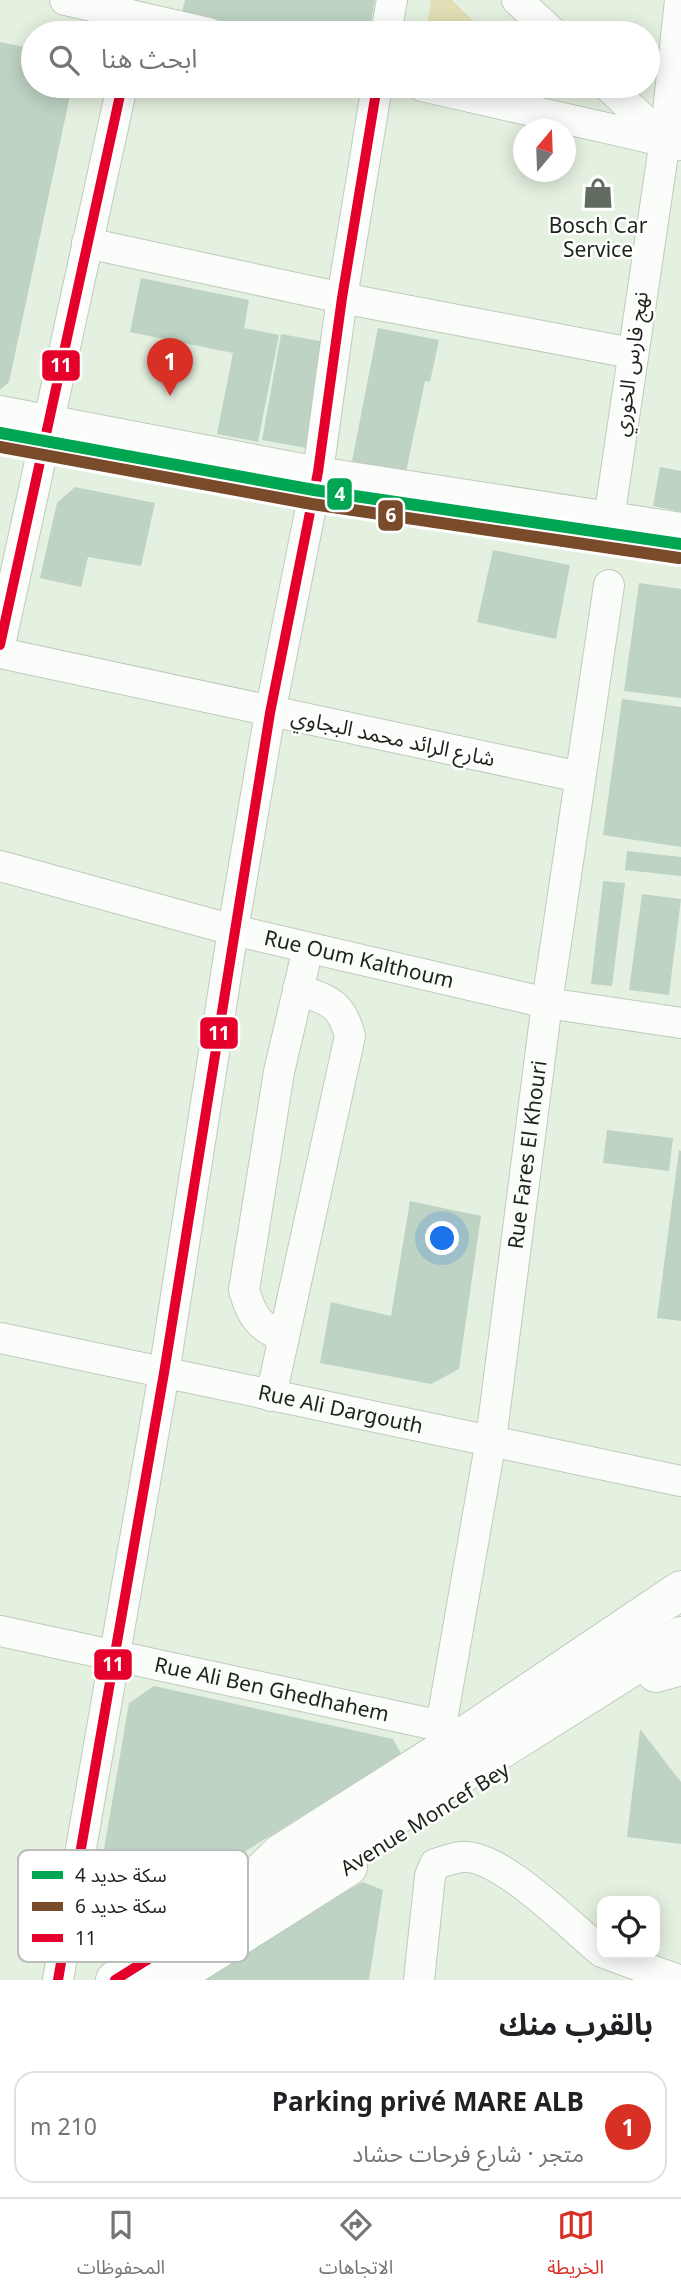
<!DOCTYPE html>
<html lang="ar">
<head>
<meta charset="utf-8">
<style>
	:root { --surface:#fff; --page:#f6f6f6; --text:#202124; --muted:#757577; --line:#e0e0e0; --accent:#d93025 }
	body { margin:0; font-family:Georgia,"Noto Sans Arabic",serif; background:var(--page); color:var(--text); direction:rtl }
	.controls { position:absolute; right:21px; bottom:21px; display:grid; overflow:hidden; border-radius:14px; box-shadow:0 4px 18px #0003 }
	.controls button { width:63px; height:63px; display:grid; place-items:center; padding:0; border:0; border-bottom:2px solid var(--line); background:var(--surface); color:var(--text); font:35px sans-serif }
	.compass { position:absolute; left:513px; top:119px; width:63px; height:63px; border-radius:50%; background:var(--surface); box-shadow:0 4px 18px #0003; rotate:19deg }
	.you { position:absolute; left:443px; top:1239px; width:24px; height:24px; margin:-18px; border:5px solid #fff; border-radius:50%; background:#1a73e8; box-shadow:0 0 0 10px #1a73e833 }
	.badge { display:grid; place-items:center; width:46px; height:46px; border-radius:50%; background:var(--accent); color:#fff; font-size:23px; font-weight:700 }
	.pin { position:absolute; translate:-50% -58px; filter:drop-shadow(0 2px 4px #0008) }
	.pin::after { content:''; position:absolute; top:37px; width:24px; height:21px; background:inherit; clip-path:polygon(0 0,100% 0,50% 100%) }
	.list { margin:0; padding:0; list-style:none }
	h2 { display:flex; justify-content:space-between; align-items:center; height:91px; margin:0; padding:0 28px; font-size:30px }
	h2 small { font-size:23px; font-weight:400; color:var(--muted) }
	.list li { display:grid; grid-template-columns:46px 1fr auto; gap:21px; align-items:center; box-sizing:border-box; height:112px; margin:0 14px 14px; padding:0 14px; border:2px solid var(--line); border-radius:21px }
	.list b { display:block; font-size:26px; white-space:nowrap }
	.list p { margin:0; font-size:23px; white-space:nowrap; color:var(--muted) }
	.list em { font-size:23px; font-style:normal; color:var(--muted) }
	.icon { flex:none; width:38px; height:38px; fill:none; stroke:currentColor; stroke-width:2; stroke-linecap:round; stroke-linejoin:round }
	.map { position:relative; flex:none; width:681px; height:1980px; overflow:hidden; direction:ltr }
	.search { position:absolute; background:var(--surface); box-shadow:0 4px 18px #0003; left:21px; right:21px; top:21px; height:77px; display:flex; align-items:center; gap:18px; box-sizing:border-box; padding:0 24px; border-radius:38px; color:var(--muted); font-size:26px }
	.sheet { height:217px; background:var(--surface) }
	nav { display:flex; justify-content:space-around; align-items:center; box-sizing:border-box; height:98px; border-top:2px solid var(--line); background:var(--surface); font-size:19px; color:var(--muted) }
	nav a { display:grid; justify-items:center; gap:4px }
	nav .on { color:var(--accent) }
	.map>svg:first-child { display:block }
</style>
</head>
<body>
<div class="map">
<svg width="681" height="1980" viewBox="0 0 681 1980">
	<rect width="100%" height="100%" fill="#e4f0e0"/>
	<path fill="#e1dfb5" d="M431 0H452L485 33H426Z"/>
	<g fill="#bed3c4">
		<path d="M185 0H375L369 33H274L182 12Z"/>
		<path d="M0 42 33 49V86H72L9 382 0 390Z"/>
		<path d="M141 278 249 300 244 328 279 335 258 442 217 434 233 353 130 332Z"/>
		<path d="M378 328 439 340 430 382 425 381 406 472 352 461Z"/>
		<path d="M281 334 325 342 306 448 262 440Z"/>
		<path d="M660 467 681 471V512L653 506Z"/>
		<path d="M75 487 155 503 141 566 88 557 81 587 40 578 57 503Z"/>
		<path d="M493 550 570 565 556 639 477 622Z"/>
		<path d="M639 583 681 589V698L624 691Z"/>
		<path d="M622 699 681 707V847L603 835Z"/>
		<path d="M627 851 681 857V876L625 870Z"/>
		<path d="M603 881 625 883 612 986 591 984Z"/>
		<path d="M642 894 681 899 669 995 629 990Z"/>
		<path d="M607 1130 673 1138 669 1171 603 1163Z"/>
		<path d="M679 1150 681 1151V1321L657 1318Z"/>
		<path d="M410 1201 481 1216 459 1369 431 1384 320 1363 331 1302 391 1316Z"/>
		<path d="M154 1686 393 1739 401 1754 121 1929 93 1914 129 1703Z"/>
		<path d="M640 1729 681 1782V1844L627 1837Z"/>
		<path d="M363 1882 383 1890 369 1980H187Z"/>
	</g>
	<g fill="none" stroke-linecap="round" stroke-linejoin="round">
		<defs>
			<g id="minor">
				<path d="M65 0 209 33"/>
				<path d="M517 0 553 33"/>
				<path d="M386 33 392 0"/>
				<path d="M422 86 681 145"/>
				<path d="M608 86 664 139"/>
				<path d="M87 243 342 298 631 353"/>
				<path d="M0 411 318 472 681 528"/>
				<path d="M609 519 665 140 680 0"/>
				<path d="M0 645 122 86"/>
				<path d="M0 653 580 777"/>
				<path id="s1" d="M0 866 233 930 547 1003 681 1023"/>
				<path d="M282 1336C258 1327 251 1314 244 1290L279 1072 308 948"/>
				<path id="s2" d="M0 1338 681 1481"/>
				<path d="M271 1396 350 1036C341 1002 329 1001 298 989"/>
				<path id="s3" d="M0 1631 441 1726 450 1742"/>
				<path id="s4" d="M441 1726 491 1440 547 1003 609 585"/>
				<path d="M607 1954 678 1980"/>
				<path d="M58 1980 164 1373 233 930 270 713 318 472 342 298 377 86"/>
				<path d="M419 1980 430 1876 435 1864C443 1862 452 1858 461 1857 500 1853 572 1928 602 1952"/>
			</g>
			<g id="major">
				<path d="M656 1673 681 1666"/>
				<path d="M115 1980 214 1918 281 1853 451 1745 681 1590"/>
				<path d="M169 1980 348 1867"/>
			</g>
			<path id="highway" d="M214 1918 303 1874 681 1636"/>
		</defs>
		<use href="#minor" stroke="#c0cabd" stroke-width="32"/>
		<use href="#major" stroke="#c0cabd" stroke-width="40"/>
		<use href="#highway" stroke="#c0cabd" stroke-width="40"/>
		<use href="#minor" stroke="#fbfdfa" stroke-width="30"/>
		<use href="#major" stroke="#fbfdfa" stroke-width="38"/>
		<use href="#highway" stroke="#fbfdfa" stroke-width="38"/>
		<defs>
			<g id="bus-1">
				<path d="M0 645 122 86"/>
				<path d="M58 1980 164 1373 270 713 318 472 342 298 377 86"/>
				<path d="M115 1980 214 1918"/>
			</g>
		</defs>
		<use href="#bus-1" stroke="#fff" stroke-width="16"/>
		<use href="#bus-1" stroke="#e4002b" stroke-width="10"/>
		<defs>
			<path id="rail-1" d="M0 433 314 490 681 544"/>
			<path id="rail-2" d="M0 447 312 504 679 558"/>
		</defs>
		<use href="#rail-1" stroke="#fff" stroke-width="18"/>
		<use href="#rail-2" stroke="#fff" stroke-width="18"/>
		<use href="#rail-1" stroke="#00a651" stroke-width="12"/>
		<use href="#rail-2" stroke="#7a4b2a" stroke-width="12"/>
	</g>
	<defs>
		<symbol id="shop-bare" viewBox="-9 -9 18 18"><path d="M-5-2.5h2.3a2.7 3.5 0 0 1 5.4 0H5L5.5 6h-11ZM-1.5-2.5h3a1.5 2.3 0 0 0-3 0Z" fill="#626b5f" stroke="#fff" stroke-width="2.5" paint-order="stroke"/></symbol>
	</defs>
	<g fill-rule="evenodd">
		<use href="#shop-bare" x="576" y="171" width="44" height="44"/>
	</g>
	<g text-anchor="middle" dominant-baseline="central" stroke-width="5" stroke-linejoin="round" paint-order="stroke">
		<g font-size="21" fill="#1c241a" stroke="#fff">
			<text x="598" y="226">Bosch Car<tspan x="598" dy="24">Service</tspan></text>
		</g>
		<g font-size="21" fill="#1c241a" stroke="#fff">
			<text transform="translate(631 364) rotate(-82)">نهج فارس الخوري</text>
			<text transform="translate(393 738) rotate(12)">شارع الرائد محمد البجاوي</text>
			<text stroke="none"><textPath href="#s1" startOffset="371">Rue Oum Kalthoum</textPath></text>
			<text stroke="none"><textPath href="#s4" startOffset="578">Rue Fares El Khouri</textPath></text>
			<text stroke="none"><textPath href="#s2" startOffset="348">Rue Ali Dargouth</textPath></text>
			<text stroke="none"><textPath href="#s3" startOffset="278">Rue Ali Ben Ghedhahem</textPath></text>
			<text transform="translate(425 1819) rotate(-32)">Avenue Moncef Bey</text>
		</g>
	</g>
	<rect x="18" y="1850" width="230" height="112" rx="10" fill="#fff" stroke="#bbbdba" stroke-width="2"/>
	<rect x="32" y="1871" width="31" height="8" fill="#00a651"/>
	<rect x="32" y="1902" width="31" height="9" fill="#7a4b2a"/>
	<rect x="32" y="1934" width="31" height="8" fill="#e4002b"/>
	<g font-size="19" fill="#1c241a">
		<text x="75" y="1882">سكة حديد 4</text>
		<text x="75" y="1913">سكة حديد 6</text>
		<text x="75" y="1945">11</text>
	</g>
	<g stroke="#fff" stroke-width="2.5">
		<rect x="41" y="349" width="40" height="33" rx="7" fill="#e4002b"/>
		<rect x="326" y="477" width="27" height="34" rx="7" fill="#00a651"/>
		<rect x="377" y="499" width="27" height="33" rx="7" fill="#7a4b2a"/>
		<rect x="199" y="1016" width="40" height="34" rx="7" fill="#e4002b"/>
		<rect x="93" y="1648" width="40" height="33" rx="7" fill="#e4002b"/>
	</g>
	<g font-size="19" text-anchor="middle" font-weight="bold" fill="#fff">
		<text x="61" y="372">11</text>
		<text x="340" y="501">4</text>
		<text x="391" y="522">6</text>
		<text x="219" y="1040">11</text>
		<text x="113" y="1671">11</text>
	</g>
</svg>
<div class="controls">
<button><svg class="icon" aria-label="locate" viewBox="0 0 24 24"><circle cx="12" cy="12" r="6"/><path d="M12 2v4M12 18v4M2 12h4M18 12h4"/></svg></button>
</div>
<svg class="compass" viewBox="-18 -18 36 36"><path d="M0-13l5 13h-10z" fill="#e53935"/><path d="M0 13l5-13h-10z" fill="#757577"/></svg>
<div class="you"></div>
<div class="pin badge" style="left:170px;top:396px">1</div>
<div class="search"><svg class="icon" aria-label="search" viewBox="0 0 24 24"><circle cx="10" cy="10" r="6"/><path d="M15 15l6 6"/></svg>ابحث هنا</div>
</div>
<section class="sheet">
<h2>بالقرب منك<small></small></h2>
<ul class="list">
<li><span class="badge">1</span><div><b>Parking privé MARE ALB</b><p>متجر · شارع فرحات حشاد</p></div><em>210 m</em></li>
</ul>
</section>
<nav>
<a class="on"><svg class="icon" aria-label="map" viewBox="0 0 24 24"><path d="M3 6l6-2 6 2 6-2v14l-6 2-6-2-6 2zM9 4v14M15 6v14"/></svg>الخريطة</a>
<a><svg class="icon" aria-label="directions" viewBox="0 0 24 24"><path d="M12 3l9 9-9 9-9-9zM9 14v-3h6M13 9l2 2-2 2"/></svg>الاتجاهات</a>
<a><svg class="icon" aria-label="saved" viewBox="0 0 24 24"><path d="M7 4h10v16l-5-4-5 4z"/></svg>المحفوظات</a>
</nav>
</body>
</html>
